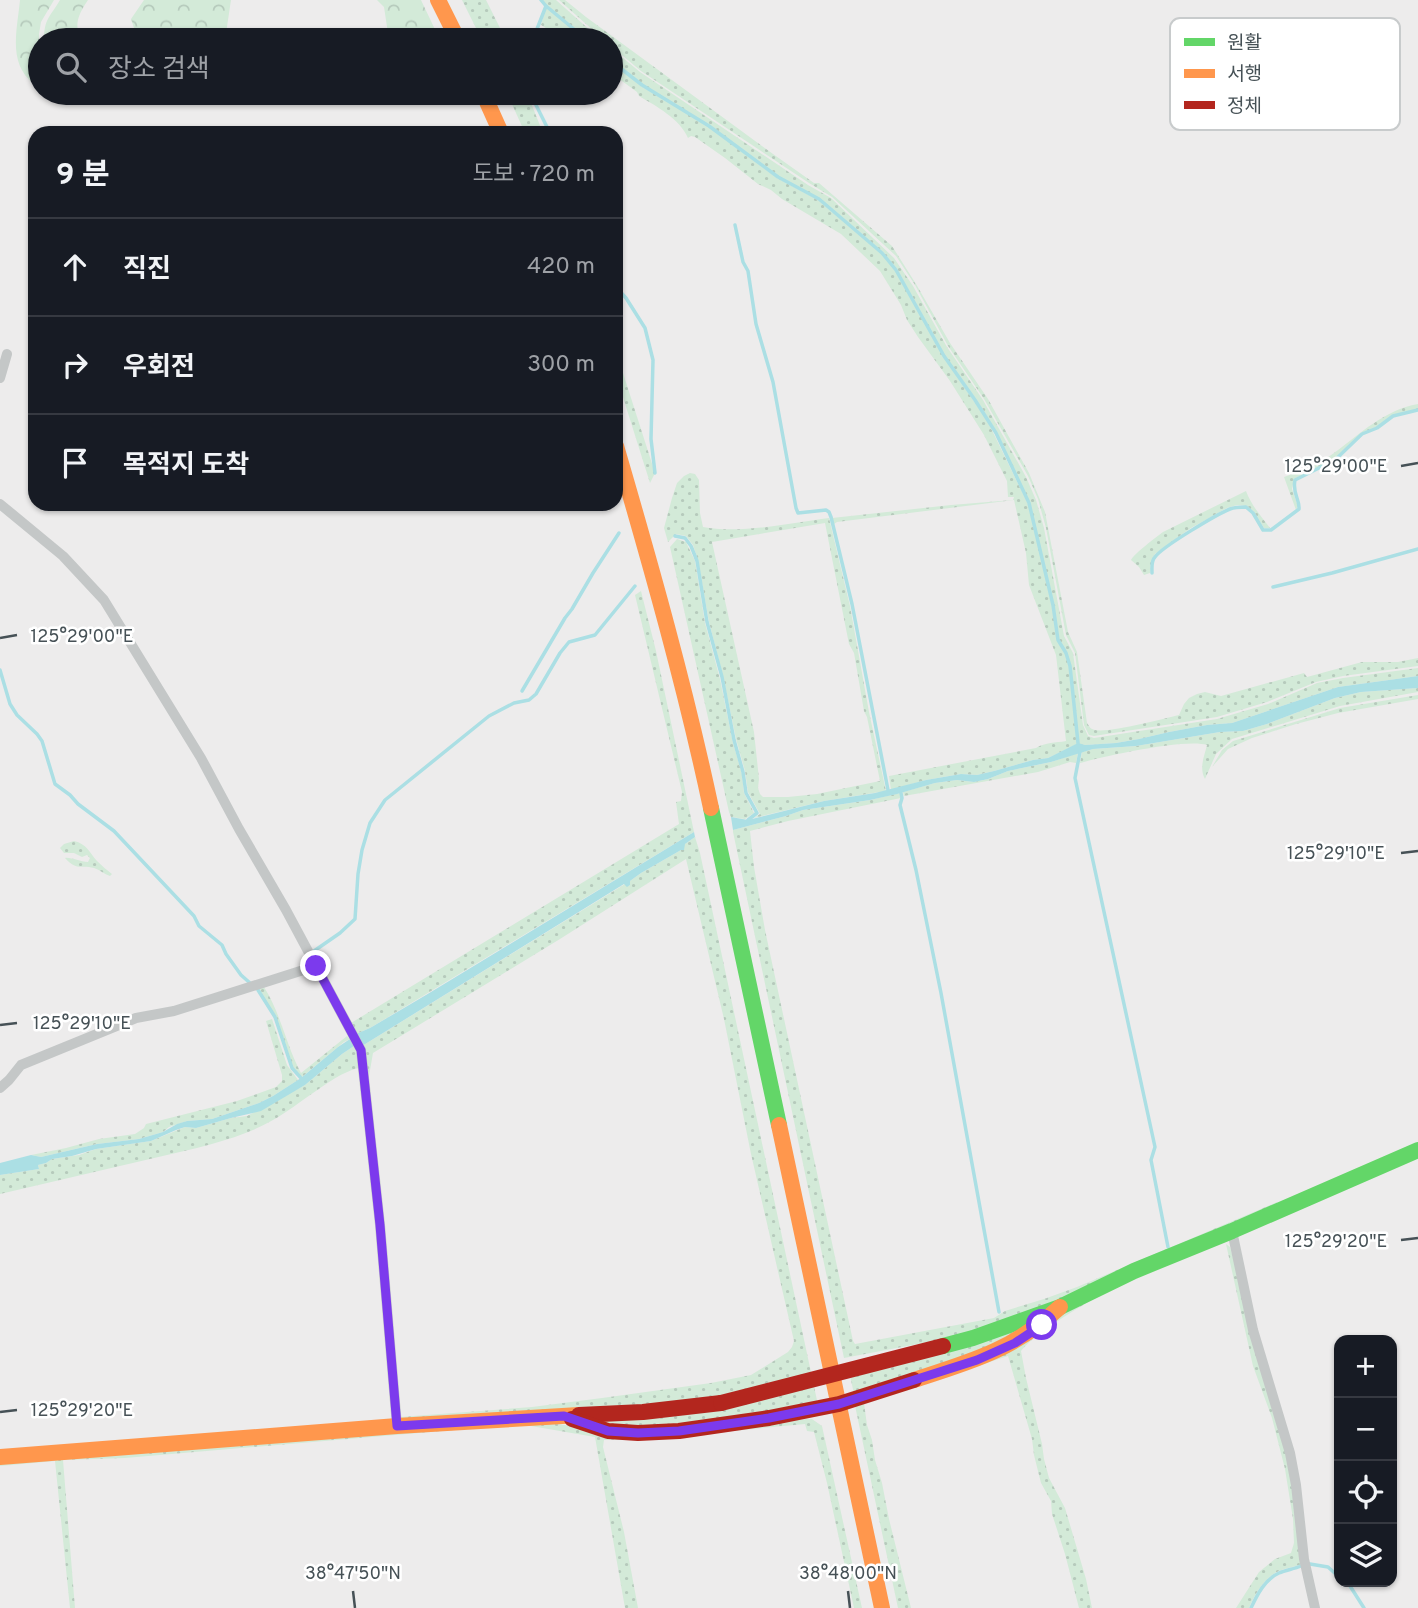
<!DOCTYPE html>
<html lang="ko">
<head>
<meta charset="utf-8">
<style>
	:root { --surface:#171b24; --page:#20242c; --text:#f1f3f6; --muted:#9ea1a6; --line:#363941 }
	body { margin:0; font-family:Overpass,"Noto Sans KR",sans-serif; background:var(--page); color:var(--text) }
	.controls { position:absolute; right:21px; bottom:21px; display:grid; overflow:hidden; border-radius:14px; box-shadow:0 2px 5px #0004 }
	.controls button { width:63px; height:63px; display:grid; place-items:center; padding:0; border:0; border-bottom:2px solid var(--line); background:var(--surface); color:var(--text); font:35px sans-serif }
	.stop { position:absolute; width:21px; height:21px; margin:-16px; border:5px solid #7c3aed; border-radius:50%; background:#fff }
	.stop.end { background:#7c3aed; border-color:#fff; box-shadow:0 2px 7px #0008 }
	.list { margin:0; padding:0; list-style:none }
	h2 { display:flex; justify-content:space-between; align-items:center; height:91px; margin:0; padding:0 28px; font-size:30px }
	h2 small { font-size:23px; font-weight:400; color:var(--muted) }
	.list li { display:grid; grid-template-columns:46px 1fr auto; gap:21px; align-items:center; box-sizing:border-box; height:98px; padding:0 28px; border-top:2px solid var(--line) }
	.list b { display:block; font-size:26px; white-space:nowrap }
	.list em { font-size:23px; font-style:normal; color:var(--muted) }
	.icon { flex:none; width:38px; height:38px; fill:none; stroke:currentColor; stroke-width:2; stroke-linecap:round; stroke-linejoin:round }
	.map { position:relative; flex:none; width:1418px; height:1608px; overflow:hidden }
	.search { position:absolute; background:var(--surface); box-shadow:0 2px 5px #0004; left:28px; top:28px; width:595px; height:77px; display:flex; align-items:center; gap:18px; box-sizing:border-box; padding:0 24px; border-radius:38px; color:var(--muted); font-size:26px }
	.panel { position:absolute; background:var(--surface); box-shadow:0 2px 5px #0004; left:28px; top:126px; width:595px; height:385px; border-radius:21px }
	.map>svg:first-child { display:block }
</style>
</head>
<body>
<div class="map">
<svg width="1418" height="1608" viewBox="0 0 1418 1608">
	<defs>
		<pattern id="grass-dots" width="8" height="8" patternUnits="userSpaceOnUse" patternTransform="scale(1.75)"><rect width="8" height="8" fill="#d3ead8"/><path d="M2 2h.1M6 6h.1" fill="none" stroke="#b6cabc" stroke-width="1.8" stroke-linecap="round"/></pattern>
		<pattern id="forest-crowns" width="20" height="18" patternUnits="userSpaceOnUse" patternTransform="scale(1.75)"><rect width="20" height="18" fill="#d3ead8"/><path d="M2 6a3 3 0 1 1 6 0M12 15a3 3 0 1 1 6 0" fill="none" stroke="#b6cabc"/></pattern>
	</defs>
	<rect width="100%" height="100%" fill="#edecec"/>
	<g fill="url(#grass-dots)" fill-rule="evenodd">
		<path d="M462 0H486L506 40H482Z"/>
		<path d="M542 0H556L601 40H588L546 5Z"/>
		<path d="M559 0H565L586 17 773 154 814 183H819L892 246 916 284 950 343 988 399 1029 473 1045 512 1068 632 1077 652 1087 723C1090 727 1090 729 1095 730 1110 733 1162 719 1179 715L1184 704 1189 698 1197 694 1205 692 1221 696 1304 673 1307 677 1362 662H1398L1418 658V666L1343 676 1316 682 1267 702 1217 717 1094 736 1089 735 1084 725 1075 653 1066 635 1046 528 1038 499 1028 476 984 399 948 346 915 285 896 256 832 197 809 183 641 71 611 46V40H604Z"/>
		<path d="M546 7 585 40H565L541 25Z"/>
		<path d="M611 48 640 72 808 185 831 198 894 258 913 286 947 347 983 400 1026 477 1036 500 1044 528 1064 636 1073 653 1083 725 1088 736 1094 738 1217 719 1268 704 1317 683 1343 678 1418 668V676L1338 687 1232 723 1207 725 1169 732 1139 739 1116 743 1085 745 1079 744 1071 666 1067 653 1059 640 1054 605 1030 503 997 432 976 399 945 356 897 269 883 252 820 199 778 176 709 125 642 84 620 67 619 61 611 56Z"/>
		<path d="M611 58 617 62 619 68 641 86 708 126 777 178 818 200 881 253 895 270 944 357 988 422 1028 504 1034 523 1052 605 1057 640 1065 653 1069 666 1077 744 1048 758 1033 760 994 771 977 775 961 774 926 780 891 790 889 776 1036 748C1046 742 1055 743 1066 741L1056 655 1029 585 1026 553 1014 500 837 522 834 524 832 518 951 505 1013 500 1014 497H1008L1007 481 984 435 950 381 918 337 907 320 901 305 880 271 841 234 782 199 771 190 758 184 725 158 695 137 691 136 688 138C680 119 656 106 639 96L637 92 611 73Z"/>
		<path d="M507 93H527L543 133H525Z"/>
		<path d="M616 351 655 473 650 483 616 375Z"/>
		<path d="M1418 404V409L1392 415 1376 427 1361 433 1334 459 1294 479 1292 489 1298 506 1296 510 1284 477C1301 471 1319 464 1334 453 1360 434 1384 410 1418 404Z"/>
		<path d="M690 473 695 474 699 480 700 513 703 527C740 534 791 523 829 518L850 606 869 712 886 791 824 801 754 818 760 814 748 792 745 771 736 739 723 676 709 622 698 560 693 545 686 536 676 534 668 542 664 528 672 498 677 483 684 476ZM825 523 849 644 854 653 864 711 867 717 880 781 817 794 788 797H763L760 794 758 788 759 779 754 732 712 542Z"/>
		<path d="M1246 491C1251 505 1261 516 1270 528H1264L1254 512 1247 506 1237 505 1227 508 1191 528 1155 554 1151 563 1150 573 1144 575 1139 567 1131 560C1134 554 1156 537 1163 532Z"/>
		<path d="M677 539 686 542 695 561 705 623 720 679 733 743 742 774 744 793 754 813 745 819 731 817 729 812 670 547Z"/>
		<path d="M641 591 656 651 694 832 370 1028 356 1034 351 1023 679 824 676 802 681 801 682 792 635 595Z"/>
		<path d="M1418 688V692L1340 706 1232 739 1216 754 1205 779C1199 768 1204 757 1207 745 1187 738 1104 756 1080 763L1082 752 1093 749 1136 746 1220 732 1243 731 1267 724 1335 698 1361 692Z"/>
		<path d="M1418 695V699L1338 713 1296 724 1252 738 1228 749 1212 767 1222 750 1233 741 1340 708Z"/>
		<path d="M1078 753 1076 763 1070 762 1038 772 904 796 903 792 935 783 957 780 974 782 988 779 1008 771 1051 762Z"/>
		<path d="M900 793 901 798 788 821 750 831 754 867 765 930 853 1341 855 1344 994 1318 1005 1311 1044 1299 1077 1287 1277 1202 1278 1207 1061 1302 960 1336 844 1358 733 832V830L786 816 803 810 870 800Z"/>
		<path d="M695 837 700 853 818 1405 651 1429 589 1421 670 1405 404 1421 400 1417 532 1407 602 1398 711 1383 751 1375 788 1352 792 1347 794 1341 751 1154 724 1019 686 859 560 939 373 1053 369 1076 362 1046 625 884 628 886 630 885V881L641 873 681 850 685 844Z"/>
		<path d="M74 841C87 844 89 852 97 861 102 866 107 870 112 874L110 876C104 874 100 870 94 868 80 864 78 872 65 858 71 857 80 862 88 862L90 858 87 855 82 857 74 853H64L60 848 64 844Z"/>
		<path d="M264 987C281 1014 286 1045 301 1073L347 1036 350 1039 344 1042 302 1077 293 1067 276 1016 258 989Z"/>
		<path d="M272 1019 287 1065 298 1080 273 1096 259 1103 212 1119 187 1121 169 1127 163 1132 139 1139 97 1144 41 1157 31 1155 66 1148 99 1139 135 1134 144 1128 146 1124 237 1101 276 1087 282 1081V1075L266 1021Z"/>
		<path d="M354 1046 358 1053 361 1068C339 1069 296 1108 273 1120 249 1134 223 1141 197 1148L0 1194V1175L39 1169 38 1165 46 1163 52 1159 79 1155 96 1149 151 1141 185 1127 196 1128 231 1118 247 1116 305 1085 342 1054Z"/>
		<path d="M1226 1244 1230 1247 1287 1451 1302 1564C1294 1567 1286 1568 1279 1571 1265 1577 1255 1594 1249 1608H1236L1259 1572 1275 1559 1291 1553 1294 1543 1293 1519 1285 1469 1272 1418 1253 1366Z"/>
		<path d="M1100 1294C1077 1310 1038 1330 1021 1351L1026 1378 1042 1444 1044 1459 1049 1478 1065 1508 1086 1579 1092 1608H1079L1065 1554 1052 1514 1051 1501 1041 1483 1034 1455 1032 1439 1008 1356 864 1403 867 1425 872 1440 875 1460 882 1483 889 1519 911 1608H898L854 1401 944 1373 1069 1308Z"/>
		<path d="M1026 1323 1019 1338 854 1394 849 1371Z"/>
		<path d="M806 1419H812L822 1426 862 1608H854L827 1483 814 1432 807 1431 805 1424 637 1440H604L603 1447 624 1532 638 1608H625L595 1437 525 1425 501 1426 125 1458 63 1460 75 1608H70L55 1461 0 1466V1460L542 1422 579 1427 683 1433Z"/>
	</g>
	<g fill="url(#forest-crowns)">
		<path d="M20 0H54L41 22 39 34 40 88C6 68 17 32 20 0Z"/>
		<path d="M60 0H88C79 13 71 29 85 40H44C44 19 50 17 60 0Z"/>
		<path d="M144 0H231L225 40H154L153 33 136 34 131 19Z"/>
		<path d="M377 0H421L440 40H389L384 7Z"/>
	</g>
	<g fill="#abdfe4">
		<path d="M1418 676V688L1361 692 1335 698 1267 724 1243 731 1220 732 1136 746 1093 749 1051 762 1008 771 988 779 974 782 957 780 935 783 897 794 870 800 803 810 786 816 733 830 731 817 748 820 824 801 875 793 926 780 961 774 977 775 994 771 1033 760 1048 758 1078 743 1085 745 1116 743 1139 739 1169 732 1207 725 1232 723 1338 687Z"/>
		<path d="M694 832 695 837 685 844 684 850H681L641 873 630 881V885L627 887 624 884 362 1046 356 1034 370 1028 426 995Z"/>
		<path d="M350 1039 354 1046 342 1054 305 1085 261 1111 231 1118 196 1128 185 1127 176 1130 151 1141 96 1149 72 1156 52 1159 46 1163 38 1165 39 1169 0 1175V1163L31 1155 41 1157 97 1144 139 1139 163 1132 177 1124 187 1121 212 1119 259 1103 273 1096 301 1078 338 1047Z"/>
	</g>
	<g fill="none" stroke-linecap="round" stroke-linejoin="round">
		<g stroke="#abdfe4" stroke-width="3.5">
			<path d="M541 0 546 6 587 40"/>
			<path d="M519 40 537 29 546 6"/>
			<path d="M611 57 618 62 619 67 642 85 709 126 778 177 819 199 882 253 896 270 944 356 975 400 996 433 1029 503 1053 605 1058 640 1066 653 1070 666 1078 743"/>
			<path d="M530 93 550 133"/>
			<path d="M735 225 743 262 748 271 756 324 773 382 796 508 798 513 826 510 829 512 831 517 852 604 888 790"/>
			<path d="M616 260 620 266 619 272 616 274"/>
			<path d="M616 287 626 298 645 328 653 360 651 439 655 473"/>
			<path d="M675 536 685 538 691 546 697 561 707 622 722 677 734 740 743 772 746 793 757 813 748 820"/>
			<path d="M1152 573C1152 567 1151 561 1155 557 1162 547 1217 514 1230 509 1235 507 1240 507 1246 507L1253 513 1263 530H1271L1299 509C1300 499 1292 494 1295 480L1335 460 1362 434 1377 428 1393 416 1418 410"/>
			<path d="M1273 587 1332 573 1418 549"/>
			<path d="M0 670 10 704 17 715 37 734 42 741 55 784 70 795 78 804 114 831 194 916 199 926 222 945 226 954 241 975 250 983"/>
			<path d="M522 691 565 618 572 609 593 573 619 533"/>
			<path d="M1080 752 1075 778 1155 1147 1151 1160 1168 1247"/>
			<path d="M901 793 902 798 900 805 916 870 941 993 999 1312"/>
			<path d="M314 951 340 933 355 919 358 874 362 850 370 823 385 800 489 716 514 703 529 700 536 694 560 653 569 642 595 635 635 586"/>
			<path d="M258 990 275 1017 292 1068 301 1078"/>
			<path d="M1310 1564 1328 1567 1339 1577"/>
			<path d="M1345 1582 1350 1586 1364 1608"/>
			<path d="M1251 1608C1257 1595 1265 1579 1279 1573 1286 1570 1294 1569 1301 1566"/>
		</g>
		<g stroke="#c4c7c7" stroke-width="10">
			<path d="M0 378 7 354"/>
			<path d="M0 504 63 556 104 600 201 758 239 829 286 910 361 1050 380 1225 397 1426"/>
			<path d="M0 1088 9 1080 21 1065 136 1018 174 1011 316 966"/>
			<path d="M1232 1231 1253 1330 1290 1453 1296 1485 1304 1559 1315 1608"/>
		</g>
		<g stroke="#63d668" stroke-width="16">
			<path d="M711 808 779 1125"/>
			<path d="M943 1346 973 1338 1060 1307 1134 1271 1232 1231 1418 1150"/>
		</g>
		<g stroke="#ff974d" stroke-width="16">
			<path d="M438 0 458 40"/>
			<path d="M483 93 501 133"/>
			<path d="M616 446C651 566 685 686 711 808"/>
			<path d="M779 1125 882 1608"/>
			<path d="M914 1380C973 1361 1013 1350 1060 1307"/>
			<path d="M0 1457 397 1426 579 1415"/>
		</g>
		<g stroke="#b3261e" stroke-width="16">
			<path d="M579 1415 643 1412 721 1403"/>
			<path d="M572 1419 608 1431 638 1433 679 1431 769 1418 839 1404 914 1380"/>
		</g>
		<path stroke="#b3261e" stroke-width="16" d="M721 1403 943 1346"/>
	</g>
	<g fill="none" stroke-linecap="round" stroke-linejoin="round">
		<path stroke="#7c3aed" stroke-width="9" d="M316 966 361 1050 380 1225 397 1426 564 1416 608 1431 638 1433 679 1431 769 1418 839 1404 977 1360 1015 1343 1042 1325"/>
	</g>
	<path fill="none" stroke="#465156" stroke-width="2.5" d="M1401 466 1418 463M0 638 17 635M1401 853 1418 851M0 1025 17 1023M1401 1240 1418 1238M0 1412 17 1410M353 1591 355 1608M848 1591 850 1608"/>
	<rect x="1170" y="18" width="230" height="112" rx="10" fill="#fff" stroke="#c8cbcc" stroke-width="2"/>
	<rect x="1184" y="38" width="31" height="8" fill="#63d668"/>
	<rect x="1184" y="69" width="31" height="9" fill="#ff974d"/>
	<rect x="1184" y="101" width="31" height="8" fill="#b3261e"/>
	<g font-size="19" fill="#465156">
		<text x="1227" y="49">원활</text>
		<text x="1227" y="80">서행</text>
		<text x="1227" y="112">정체</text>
	</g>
	<g font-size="18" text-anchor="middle" fill="#465156" stroke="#fff" stroke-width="5" stroke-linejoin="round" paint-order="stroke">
		<text x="1336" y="472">125°29'00"E</text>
		<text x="82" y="642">125°29'00"E</text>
		<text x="1336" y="859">125°29'10"E</text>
		<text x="82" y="1029">125°29'10"E</text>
		<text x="1336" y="1247">125°29'20"E</text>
		<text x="82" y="1416">125°29'20"E</text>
		<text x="353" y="1579">38°47'50"N</text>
		<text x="848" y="1579">38°48'00"N</text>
	</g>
</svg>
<div class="controls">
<button>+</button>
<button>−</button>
<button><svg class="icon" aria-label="locate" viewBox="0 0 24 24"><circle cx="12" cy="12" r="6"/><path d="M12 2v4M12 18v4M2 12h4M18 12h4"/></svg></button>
<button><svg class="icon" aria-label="layers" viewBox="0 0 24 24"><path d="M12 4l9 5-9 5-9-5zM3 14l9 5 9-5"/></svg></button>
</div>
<div class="stop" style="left:1042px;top:1325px"></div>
<div class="stop end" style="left:316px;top:966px"></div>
<div class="search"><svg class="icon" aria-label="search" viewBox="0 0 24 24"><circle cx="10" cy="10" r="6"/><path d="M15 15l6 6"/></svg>장소 검색</div>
<section class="panel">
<h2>9 분<small>도보 · 720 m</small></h2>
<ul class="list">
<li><svg class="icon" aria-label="ahead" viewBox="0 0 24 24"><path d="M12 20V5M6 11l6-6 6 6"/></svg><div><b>직진</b></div><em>420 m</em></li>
<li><svg class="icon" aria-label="right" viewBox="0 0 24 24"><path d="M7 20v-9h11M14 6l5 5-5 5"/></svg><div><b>우회전</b></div><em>300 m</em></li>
<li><svg class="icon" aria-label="arrive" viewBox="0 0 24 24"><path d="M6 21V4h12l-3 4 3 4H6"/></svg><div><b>목적지 도착</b></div></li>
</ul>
</section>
</div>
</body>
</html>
